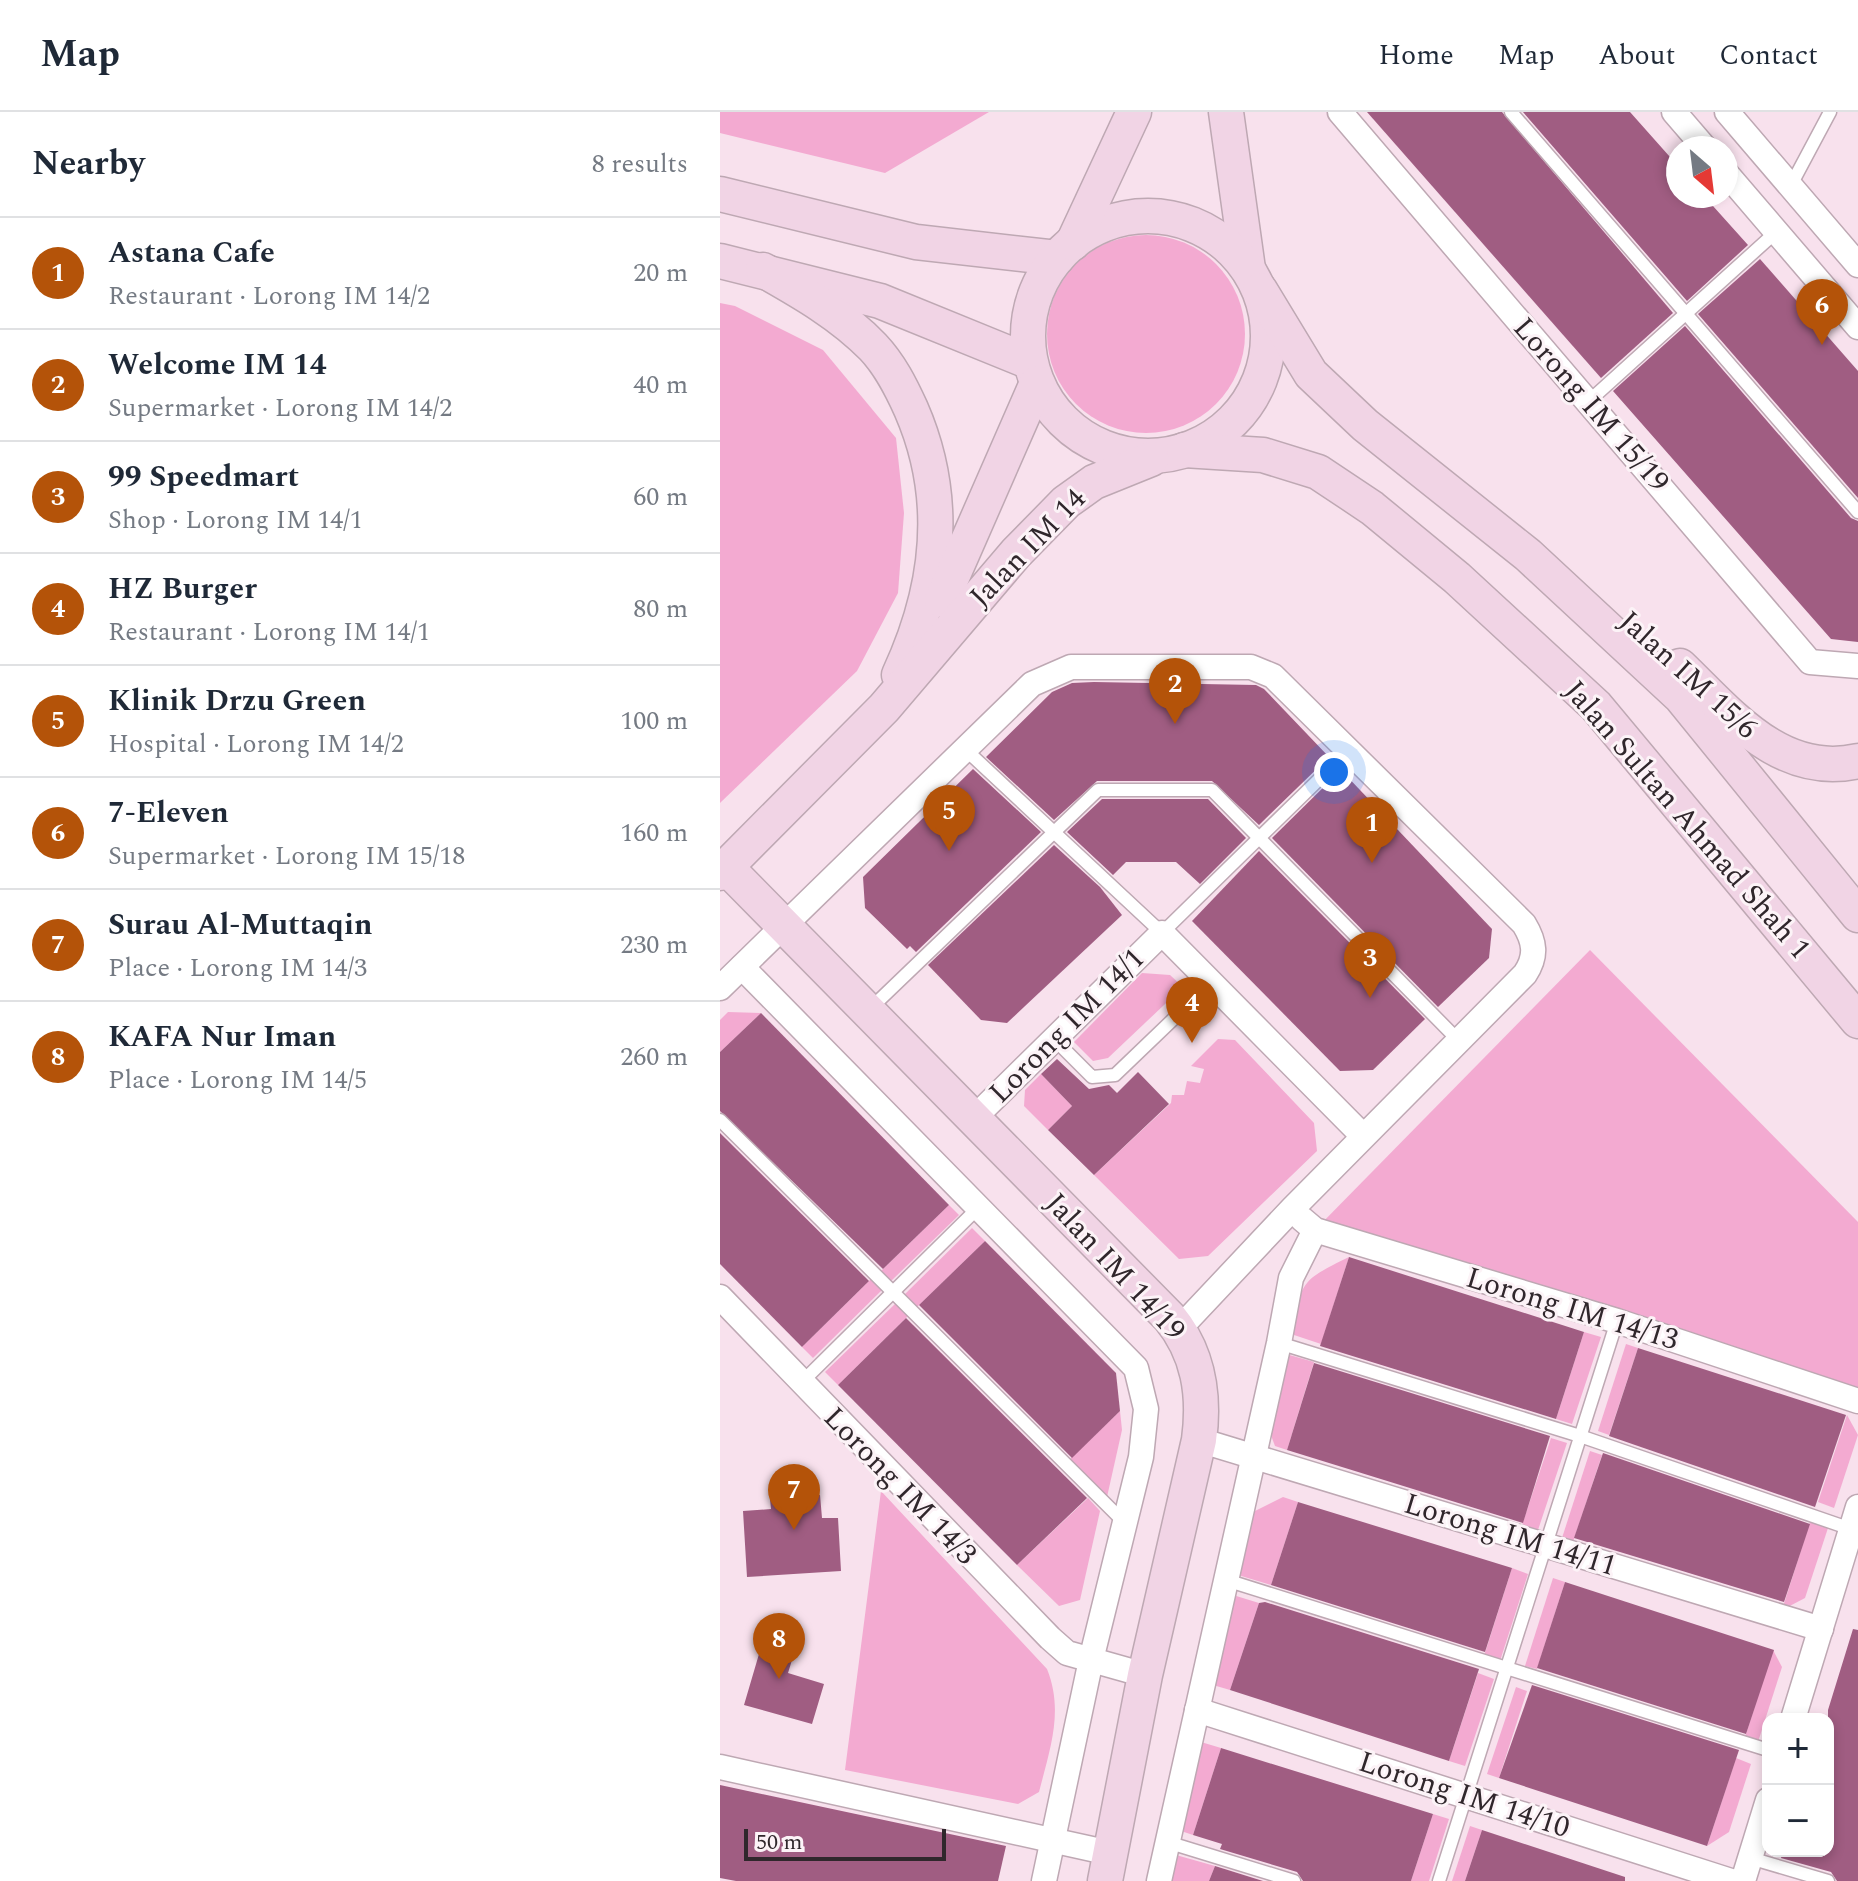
<!DOCTYPE html>
<html lang="en">
<head>
<meta charset="utf-8">
<style>
	:root { --surface:#fff; --page:#f6f6f7; --text:#1f2937; --muted:#747a83; --line:#e0e1e3; --accent:#b45309 }
	body { margin:0; font-family:Spectral,serif; background:var(--page); color:var(--text) }
	.controls { position:absolute; right:24px; bottom:24px; display:grid; overflow:hidden; border-radius:16px; box-shadow:0 4px 12px #0003 }
	.controls button { width:72px; height:72px; display:grid; place-items:center; padding:0; border:0; border-bottom:2px solid var(--line); background:var(--surface); color:var(--text); font:40px sans-serif }
	.compass { position:absolute; left:946px; top:24px; width:72px; height:72px; border-radius:50%; background:var(--surface); box-shadow:0 4px 12px #0003; rotate:152deg }
	.scale { position:absolute; left:24px; bottom:20px; width:202px; box-sizing:border-box; padding-left:8px; border:4px solid #30272c; border-top:0; font-size:22px; line-height:28px; white-space:nowrap; color:#30272c; -webkit-text-stroke:6px #fcf3f7; paint-order:stroke }
	.you { position:absolute; left:614px; top:660px; width:28px; height:28px; margin:-20px; border:6px solid #fff; border-radius:50%; background:#1a73e8; box-shadow:0 0 0 12px #1a73e833 }
	.badge { display:grid; place-items:center; width:52px; height:52px; border-radius:50%; background:var(--accent); color:#fff; font-size:26px; font-weight:700 }
	.pin { position:absolute; translate:-50% -66px; filter:drop-shadow(0 2px 4px #0008) }
	.pin::after { content:''; position:absolute; top:42px; width:28px; height:24px; background:inherit; clip-path:polygon(0 0,100% 0,50% 100%) }
	.list { margin:0; padding:0; list-style:none }
	h2 { display:flex; justify-content:space-between; align-items:center; height:104px; margin:0; padding:0 32px; font-size:34px }
	h2 small { font-size:26px; font-weight:400; color:var(--muted) }
	.list li { display:grid; grid-template-columns:52px 1fr auto; gap:24px; align-items:center; box-sizing:border-box; height:112px; padding:0 32px; border-top:2px solid var(--line) }
	.list b { display:block; font-size:30px; white-space:nowrap }
	.list p { margin:0; font-size:26px; white-space:nowrap; color:var(--muted) }
	.list em { font-size:26px; font-style:normal; color:var(--muted) }
	.map { position:relative; flex:none; width:1138px; height:1769px; overflow:hidden }
	header { display:flex; align-items:center; gap:48px; box-sizing:border-box; height:112px; padding:0 40px; background:var(--surface); border-bottom:2px solid var(--line) }
	header strong { font-size:38px }
	nav { display:flex; gap:44px; margin-inline-start:auto; font-size:28px }
	main { display:flex }
	aside { flex:1; background:var(--surface) }
	.map>svg:first-child { display:block }
</style>
</head>
<body>
<header>
<strong>Map</strong>
<nav><a>Home</a><a>Map</a><a>About</a><a>Contact</a></nav>
</header>
<main>
<aside>
<h2>Nearby<small>8 results</small></h2>
<ul class="list">
<li><span class="badge">1</span><div><b>Astana Cafe</b><p>Restaurant · Lorong IM 14/2</p></div><em>20 m</em></li>
<li><span class="badge">2</span><div><b>Welcome IM 14</b><p>Supermarket · Lorong IM 14/2</p></div><em>40 m</em></li>
<li><span class="badge">3</span><div><b>99 Speedmart</b><p>Shop · Lorong IM 14/1</p></div><em>60 m</em></li>
<li><span class="badge">4</span><div><b>HZ Burger</b><p>Restaurant · Lorong IM 14/1</p></div><em>80 m</em></li>
<li><span class="badge">5</span><div><b>Klinik Drzu Green</b><p>Hospital · Lorong IM 14/2</p></div><em>100 m</em></li>
<li><span class="badge">6</span><div><b>7-Eleven</b><p>Supermarket · Lorong IM 15/18</p></div><em>160 m</em></li>
<li><span class="badge">7</span><div><b>Surau Al-Muttaqin</b><p>Place · Lorong IM 14/3</p></div><em>230 m</em></li>
<li><span class="badge">8</span><div><b>KAFA Nur Iman</b><p>Place · Lorong IM 14/5</p></div><em>260 m</em></li>
</ul>
</aside>
<div class="map">
<svg width="1138" height="1769" viewBox="0 0 1138 1769">
	<rect width="100%" height="100%" fill="#f8e1ed"/>
	<g fill="#f3aad1">
		<path d="M0 0H269L165 61 0 21Z"/>
		<circle cx="426" cy="222" r="99"/>
		<path d="M0 191 15 194 103 238 176 326 184 401 178 481 137 559 0 691Z"/>
		<path d="M870 838 1138 1110V1289L595 1118Z"/>
		<path d="M422 861 450 863 463 875 388 946 373 949 354 930Z"/>
		<path d="M8 900 41 901 0 940V908Z"/>
		<path d="M498 927 515 928 594 1011 597 1039 488 1144 459 1147 374 1063 451 991 452 983H464L467 969 480 971 484 957 471 954Z"/>
		<path d="M321 962 352 994 328 1018 304 994 305 978Z"/>
		<path d="M229 1093 239 1103 169 1171 159 1161Z"/>
		<path d="M252 1116 265 1129 196 1196 183 1184Z"/>
		<path d="M629 1145 601 1232 571 1222C582 1169 580 1169 629 1145Z"/>
		<path d="M152 1166 163 1177 93 1246 82 1235Z"/>
		<path d="M176 1191 188 1204 118 1273 105 1260Z"/>
		<path d="M864 1220 881 1225 852 1312 836 1307Z"/>
		<path d="M906 1232 918 1236 889 1323 878 1319Z"/>
		<path d="M566 1242 594 1250 567 1338 555 1334 549 1318Z"/>
		<path d="M400 1299 402 1318 387 1385 349 1348Z"/>
		<path d="M1127 1303 1138 1323 1114 1396 1098 1390Z"/>
		<path d="M831 1326 847 1331 818 1418 802 1413Z"/>
		<path d="M870 1339 882 1343 853 1430 842 1426Z"/>
		<path d="M161 1379 327 1557C344 1599 330 1637 319 1680L298 1692 125 1658Z"/>
		<path d="M563 1385 578 1390 551 1473 518 1463 531 1401Z"/>
		<path d="M368 1386 380 1399 360 1488 339 1494 297 1453Z"/>
		<path d="M1090 1410 1108 1416 1085 1486 1062 1498Z"/>
		<path d="M792 1456 808 1462 780 1549 764 1544Z"/>
		<path d="M833 1466 845 1470 817 1557 805 1554Z"/>
		<path d="M513 1483 539 1491 510 1578 493 1573Z"/>
		<path d="M1053 1538 1062 1555 1038 1630 1025 1625Z"/>
		<path d="M758 1561 774 1567 745 1654 729 1649Z"/>
		<path d="M796 1575 807 1579 779 1666 767 1662Z"/>
		<path d="M481 1630 501 1636 473 1723 461 1719Z"/>
		<path d="M1016 1646 1031 1652 1009 1720 987 1734Z"/>
		<path d="M713 1702 729 1707 709 1769H691Z"/>
		<path d="M750 1714 762 1718 745 1769H732Z"/>
		<path d="M456 1743 495 1754 489 1769H450Z"/>
	</g>
	<g fill="#a05d82">
		<path d="M647 0H782L953 201 881 266Z"/>
		<path d="M803 0H910L958 54V84H984L1028 133 967 189Z"/>
		<path d="M1040 147 1138 259V386L978 202Z"/>
		<path d="M965 214 1131 406 1138 409V530L1111 527 893 279Z"/>
		<path d="M374 570 536 573 544 577 609 645 539 713 492 669H377L334 708 266 645 332 580 352 571Z"/>
		<path d="M253 657 321 720 196 840 190 834 187 837 145 796 143 765Z"/>
		<path d="M621 658 772 817 769 846 718 895 552 726Z"/>
		<path d="M382 687H488L526 726 480 772 456 750H406L393 763 347 720Z"/>
		<path d="M334 733 380 775 402 803 287 911 261 908 208 853Z"/>
		<path d="M539 739 705 907 653 958 620 959 472 809Z"/>
		<path d="M41 901 229 1093 163 1157 0 999V940Z"/>
		<path d="M337 947 369 977 389 973 397 981 418 960 449 992 374 1063 328 1018 352 994 321 962Z"/>
		<path d="M0 1021 149 1169 82 1235 0 1152Z"/>
		<path d="M265 1129 396 1261 400 1299 352 1346 199 1193Z"/>
		<path d="M629 1145 864 1220 836 1307 600 1234Z"/>
		<path d="M186 1206 367 1386 297 1453 118 1273Z"/>
		<path d="M918 1236 1126 1303 1095 1395 889 1324Z"/>
		<path d="M594 1251 830 1324 803 1411 567 1338Z"/>
		<path d="M883 1341 1090 1412 1064 1490 854 1426Z"/>
		<path d="M100 1383 102 1406H118L121 1459 27 1465 23 1399 51 1397 50 1387Z"/>
		<path d="M578 1390 792 1456 765 1540 551 1473Z"/>
		<path d="M845 1470 1054 1538 1026 1622 817 1556Z"/>
		<path d="M545 1490 759 1557 729 1649 510 1578 539 1491Z"/>
		<path d="M1133 1517 1138 1518V1769H1117L1111 1760 1061 1746 1063 1739H1108V1598Z"/>
		<path d="M44 1525 76 1535 68 1561 104 1572 92 1612 24 1593Z"/>
		<path d="M812 1573 1019 1638 987 1734 779 1666Z"/>
		<path d="M501 1636 713 1702 691 1769H583L577 1760 500 1737 502 1732 473 1723Z"/>
		<path d="M0 1673 286 1734 278 1769H16L0 1766Z"/>
		<path d="M762 1718 905 1765V1769H745Z"/>
		<path d="M495 1754 543 1769H489Z"/>
	</g>
	<g fill="none" stroke-linecap="round" stroke-linejoin="round">
		<defs>
			<g id="lane">
				<path d="M791 0 1138 400"/>
				<path d="M1070 75 1110 0"/>
				<path d="M868 290 1056 120"/>
				<path d="M247 639 442 821 628 639"/>
				<path d="M151 896 378 678H492L739 929"/>
				<path d="M334 927 372 965 395 963 491 871"/>
				<path d="M0 1008 405 1411"/>
				<path d="M559 1231 860 1324 1131 1417"/>
				<path d="M80 1272 259 1095"/>
				<path d="M506 1468 1048 1638"/>
				<path d="M447 1730 574 1769"/>
				<path d="M1030 1746 1108 1769"/>
				<path d="M719 1769 897 1209"/>
			</g>
			<g id="street">
				<path d="M620 0 1090 550 1138 554"/>
				<path d="M954 0 985 36"/>
				<path d="M1007 0 1138 153"/>
				<path d="M1006 61 1138 215"/>
				<path d="M22 855 416 1256 426 1297 421 1345 371 1548 324 1769"/>
				<path d="M0 876 312 572 351 555H531L553 564 804 812C815 830 817 844 805 862L572 1097 459 1217"/>
				<path d="M254 1006 442 821 643 1024"/>
				<path d="M582 1107 595 1118 897 1209 1138 1289"/>
				<path d="M0 1185 330 1526 347 1541 425 1563"/>
				<path d="M479 1328 1101 1517"/>
				<path d="M477 1598 1011 1769"/>
				<path d="M1073 1607 1138 1395"/>
				<path d="M0 1655 390 1741"/>
				<path d="M439 1769 559 1231 571 1166 595 1118"/>
				<path d="M1023 1769 1048 1688"/>
			</g>
			<g id="secondary">
				<path d="M506 0 528 157"/>
				<path d="M0 82 196 130 337 146"/>
				<circle cx="428" cy="224" r="120"/>
				<path d="M353 131 414 0"/>
				<path d="M0 149 160 189 310 250"/>
				<path d="M43 158C82 180 122 203 153 235 170 253 181 275 191 297 230 386 219 477 179 563"/>
				<path d="M540 178 591 262 645 313 808 443 961 585 1138 803"/>
				<path d="M464 338 543 343 598 360 652 396 737 466 876 594 1138 909"/>
				<path d="M222 488 317 271"/>
				<path d="M960 554C1009 601 1061 667 1138 649"/>
				<path d="M6 755 449 1205C479 1241 485 1283 479 1328L425 1563 385 1769"/>
				<path d="M0 761 164 596 296 441 346 390 374 370 431 347"/>
			</g>
		</defs>
		<use href="#lane" stroke="#bea8b3" stroke-width="15"/>
		<use href="#street" stroke="#bea8b3" stroke-width="27"/>
		<use href="#secondary" stroke="#bea8b3" stroke-width="37"/>
		<use href="#lane" stroke="#fff" stroke-width="12"/>
		<use href="#street" stroke="#fff" stroke-width="24"/>
		<use href="#secondary" stroke="#f1d4e5" stroke-width="34"/>
	</g>
	<g text-anchor="middle" dominant-baseline="central" stroke-width="6" stroke-linejoin="round" paint-order="stroke">
		<g font-size="30" fill="#30272c" stroke="#fcf3f7">
			<text transform="translate(871 293) rotate(49)">Lorong IM 15/19</text>
			<text transform="translate(308 436) rotate(-46)">Jalan IM 14</text>
			<text transform="translate(968 563) rotate(42)">Jalan IM 15/6</text>
			<text transform="translate(967 708) rotate(49)">Jalan Sultan Ahmad Shah 1</text>
			<text transform="translate(347 914) rotate(-45)">Lorong IM 14/1</text>
			<text transform="translate(395 1155) rotate(47)">Jalan IM 14/19</text>
			<text transform="translate(852 1197) rotate(17)">Lorong IM 14/13</text>
			<text transform="translate(180 1374) rotate(46)">Lorong IM 14/3</text>
			<text transform="translate(790 1423) rotate(17)">Lorong IM 14/11</text>
			<text transform="translate(744 1683) rotate(18)">Lorong IM 14/10</text>
		</g>
	</g>
</svg>
<div class="controls">
<button>+</button>
<button>−</button>
</div>
<svg class="compass" viewBox="-18 -18 36 36"><path d="M0-13l5 13h-10z" fill="#e53935"/><path d="M0 13l5-13h-10z" fill="#747a83"/></svg>
<div class="scale">50 m</div>
<div class="you"></div>
<div class="pin badge" style="left:652px;top:751px">1</div>
<div class="pin badge" style="left:455px;top:612px">2</div>
<div class="pin badge" style="left:650px;top:886px">3</div>
<div class="pin badge" style="left:472px;top:931px">4</div>
<div class="pin badge" style="left:229px;top:739px">5</div>
<div class="pin badge" style="left:1102px;top:233px">6</div>
<div class="pin badge" style="left:74px;top:1418px">7</div>
<div class="pin badge" style="left:59px;top:1567px">8</div>
</div>
</main>
</body>
</html>
